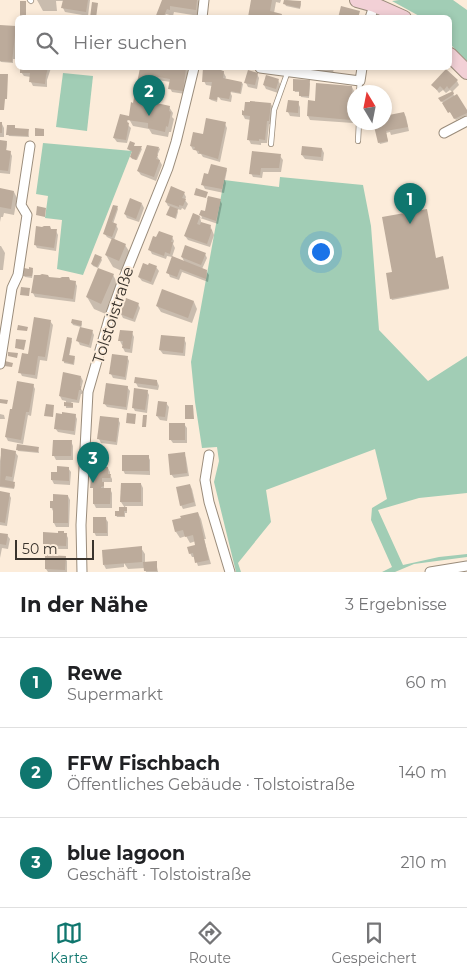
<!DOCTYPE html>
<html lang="de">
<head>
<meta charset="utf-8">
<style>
	:root { --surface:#fff; --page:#f6f6f6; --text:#202124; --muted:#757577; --line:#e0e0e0; --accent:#0f766e }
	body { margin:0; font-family:Montserrat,sans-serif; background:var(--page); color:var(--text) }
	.compass { position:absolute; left:347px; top:85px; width:45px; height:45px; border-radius:50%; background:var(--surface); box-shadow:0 2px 8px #0003; rotate:350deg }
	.scale { position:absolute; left:15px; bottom:12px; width:79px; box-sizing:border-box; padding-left:5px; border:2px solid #3a342d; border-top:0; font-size:14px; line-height:18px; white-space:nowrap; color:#3a342d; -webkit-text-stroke:4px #fcecda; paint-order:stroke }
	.you { position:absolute; left:320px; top:251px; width:18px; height:18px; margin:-12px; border:4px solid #fff; border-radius:50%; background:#1a73e8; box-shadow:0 0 0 8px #1a73e833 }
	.badge { display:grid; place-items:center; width:32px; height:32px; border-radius:50%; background:var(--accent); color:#fff; font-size:16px; font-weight:700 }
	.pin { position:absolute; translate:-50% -41px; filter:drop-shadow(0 1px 2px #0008) }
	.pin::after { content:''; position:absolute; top:26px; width:18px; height:15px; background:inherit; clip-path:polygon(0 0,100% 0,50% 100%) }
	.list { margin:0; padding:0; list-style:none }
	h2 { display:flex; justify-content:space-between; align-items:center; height:65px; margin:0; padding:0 20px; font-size:21px }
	h2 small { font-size:16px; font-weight:400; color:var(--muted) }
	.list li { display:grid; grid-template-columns:32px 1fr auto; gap:15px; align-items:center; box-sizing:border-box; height:90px; padding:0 20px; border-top:1px solid var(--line) }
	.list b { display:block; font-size:19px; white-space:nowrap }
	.list p { margin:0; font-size:16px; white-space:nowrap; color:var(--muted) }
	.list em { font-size:16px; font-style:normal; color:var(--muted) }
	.icon { flex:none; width:28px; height:28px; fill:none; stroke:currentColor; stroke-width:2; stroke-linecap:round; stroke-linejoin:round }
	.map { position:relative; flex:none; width:467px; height:572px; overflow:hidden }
	.search { position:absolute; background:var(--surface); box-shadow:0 2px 8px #0003; left:15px; right:15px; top:15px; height:55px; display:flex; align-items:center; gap:12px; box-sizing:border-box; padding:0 18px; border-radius:8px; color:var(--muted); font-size:19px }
	.sheet { height:335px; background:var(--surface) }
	nav { display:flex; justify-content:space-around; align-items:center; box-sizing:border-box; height:70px; border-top:1px solid var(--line); background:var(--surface); font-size:14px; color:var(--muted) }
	nav a { display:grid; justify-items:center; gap:2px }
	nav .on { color:var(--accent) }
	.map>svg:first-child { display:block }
</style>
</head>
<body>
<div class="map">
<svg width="467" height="572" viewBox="0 0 467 572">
	<rect width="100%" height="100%" fill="#fcecda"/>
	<g fill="#a1cdb5">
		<path d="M399 0H453L467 10V61L450 44V18L421 17 392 1Z"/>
		<path d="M63 73 93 76 87 131 56 127Z"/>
		<path d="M43 143 132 151 83 275 57 269 62 220 45 218 48 196 36 194Z"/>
		<path d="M280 177 363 185 371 226 379 330 428 381 467 356V493L419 498 378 510 403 565 439 557 467 554V557L414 564 395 572H382L392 567 371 520 372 508 387 499 375 449 266 490 271 522 238 563 241 572H236L214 482 219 461 217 447 202 448 195 402 191 362 224 180 279 187Z"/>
	</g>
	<g fill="#0003">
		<path d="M37 0H90L88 16 65 12 63 8 64 1H56L57 11H43Z"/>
		<path d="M163 0H198L201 5 199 16 174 12 173 16 166 14 164 18H157Z"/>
		<path d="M253 0H281L280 3 276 2 274 13 281 15 283 18H250Z"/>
		<path d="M286 0 300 2 301 4 300 9 286 6 285 4Z"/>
		<path d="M0 27H15L17 31 15 59H13V63L1 62 0 61Z"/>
		<path d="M22 68H51L47 80V87L33 86 31 82V77L24 76 21 72Z"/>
		<path d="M141 68H187L188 71 185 94 172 92 170 88 171 82 149 79 143 106 169 107 173 113 172 117 174 119 171 132H169L168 137 152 134 149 129 133 126 129 119 134 102Z"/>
		<path d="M205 68H221L226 77 225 80 242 83 243 84 241 94 230 92 232 96 231 102 221 100 218 96 217 102 211 100 210 99 212 86 206 85 204 81Z"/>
		<path d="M318 68H334L333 73 320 72Z"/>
		<path d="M257 74 259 78 257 89 248 87 246 83Z"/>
		<path d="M266 77 278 80 280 84 278 93 266 89 264 85Z"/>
		<path d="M457 81 459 85 452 92 450 90 446 93 443 90 439 93 433 85Z"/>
		<path d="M310 83 309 98 301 97 300 92H295L294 90Z"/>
		<path d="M352 87 354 91 353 123 310 120 308 116Z"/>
		<path d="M452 93 467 112V115L456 120 440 99Z"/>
		<path d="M298 103 300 107V117L290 116 288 112Z"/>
		<path d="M271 104 273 108 271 125 269 124 267 143H261V145L251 144 249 140 251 120 245 119 243 115Z"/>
		<path d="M404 113 406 117 409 131 391 135 390 132 386 133 388 142 380 144 379 142 384 122Z"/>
		<path d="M128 119 127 124 131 128 127 143 117 142 114 138 119 122Z"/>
		<path d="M0 124H2L4 128V137H0Z"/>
		<path d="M225 124 227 128 220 162 203 157 201 154H198L196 150H193L191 146 204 135Z"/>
		<path d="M14 126 15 130H28L29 137 9 136 8 134Z"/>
		<path d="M0 141 6 142 7 144 6 152H10L12 156 10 174 0 173Z"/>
		<path d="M134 144V147L141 148 142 149 137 160 132 159 131 157 133 152 129 150V149Z"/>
		<path d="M159 148 160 149 157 156 162 165 156 181 141 175 138 171Z"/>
		<path d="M303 148 322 149 324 153 323 161 305 159 302 155Z"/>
		<path d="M280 156 283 160 281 172H263L262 178 253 177 251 173Z"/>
		<path d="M226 169 227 170 225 180 226 183 224 193 205 189 203 185Z"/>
		<path d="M14 192 17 198 14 215 4 213 3 217H1L0 222V194Z"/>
		<path d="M184 193 186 197 185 200 188 204 185 210 182 208 181 210 177 209 178 212 176 219 169 216 168 215 171 207 168 206 166 202Z"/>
		<path d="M208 197 220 200 222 204 218 224 200 218 201 221V223L210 226 212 230 214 235 210 247 188 240 185 236 193 215 202 218 201 215 206 212 209 200 207 199Z"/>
		<path d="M142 204 144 208 139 222 127 218 125 214Z"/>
		<path d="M117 207 118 209 113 224 116 225 118 229 114 240 125 245 133 257 126 273 113 267 106 255 113 240 107 237 104 233Z"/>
		<path d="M51 230 56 231 58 235 56 251 37 248 35 244Z"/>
		<path d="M172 237 174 241 173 244 175 248 172 257 167 256 166 259 152 254 150 250Z"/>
		<path d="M0 246H1L5 253 3 270H0Z"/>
		<path d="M205 254 207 258 202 269 206 271 209 275 208 282 182 272 179 280 170 277 168 272 185 263 182 257Z"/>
		<path d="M101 258 102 260 98 268 93 266 92 264Z"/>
		<path d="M436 259H443L449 289 392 300 391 298 394 273Z"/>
		<path d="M156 267 159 271 153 285 142 281 139 277Z"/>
		<path d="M32 269 33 271 32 278 25 277 24 276Z"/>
		<path d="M113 275 120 288 108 315 94 309 87 297Z"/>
		<path d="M48 278 75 282 77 286 75 302 35 297 33 293Z"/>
		<path d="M194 302 197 309 192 323 161 312 157 306Z"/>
		<path d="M138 304 140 308 135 322 123 318 121 314Z"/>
		<path d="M50 321 53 325 47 361 40 360 37 379 22 376 20 372Z"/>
		<path d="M81 322 82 324 81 328 92 331 94 335 91 348 80 345 78 341 81 327 73 325 72 323Z"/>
		<path d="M132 333 134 337 132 353 125 352 123 348V345H122L120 341Z"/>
		<path d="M72 339V341L69 356 74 357 75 358 74 365 64 363V361Z"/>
		<path d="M184 339 186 343 185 356 163 354 160 350Z"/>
		<path d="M127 357 129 361 126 380 113 378 111 374Z"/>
		<path d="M81 377 83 381 81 389 83 392 82 394H81L79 403 71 402 73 405V408H66V401L62 400 60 396Z"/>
		<path d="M157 381 159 386 158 390 138 387 136 383Z"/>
		<path d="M33 385 35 389 31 416 28 415 23 444 8 441 6 437 13 411Z"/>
		<path d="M127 387 130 391 127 410 107 407 104 403Z"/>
		<path d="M147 391 149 395 147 413 135 411 133 407Z"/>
		<path d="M166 403 169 407 167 421 160 420 157 416Z"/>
		<path d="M0 414 4 415 5 419H0Z"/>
		<path d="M75 415 77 419 75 435 58 432 55 428Z"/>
		<path d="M118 419 120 423 117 445 101 443 99 439Z"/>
		<path d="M184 424 187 428V443H173L170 439Z"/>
		<path d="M71 441 73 446V460H56L54 456Z"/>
		<path d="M38 448 39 453 18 451 17 449Z"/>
		<path d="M2 450 15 452 18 456 13 483 15 485 14 489 0 487V461Z"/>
		<path d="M184 454 186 458 189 476 174 478 171 474Z"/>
		<path d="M148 456 150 460V475L125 474 123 470Z"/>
		<path d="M104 463 106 468H108L110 472V475L112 479V482H103L104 485V489H110L112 493V508H96L94 504V489L92 487Z"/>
		<path d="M68 468 71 472 70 485 54 484 52 480V473H58Z"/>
		<path d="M141 484 143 488V506H125L127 510V513H125V517H117L116 515 125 508 121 502Z"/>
		<path d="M190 485 192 489 196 506 183 509 181 505Z"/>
		<path d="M0 492 9 494 11 498 7 526 0 525Z"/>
		<path d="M68 496 70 500 69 527H56L54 523 53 511 51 507Z"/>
		<path d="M198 513 201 519 206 539H204L211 564 198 566 195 557H192L190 553 197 546 196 541 190 543 186 536 180 538 176 532 182 519Z"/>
		<path d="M105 518 108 522V536H96L94 532Z"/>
		<path d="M0 534 7 535 10 539 8 549 2 548 0 558Z"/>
		<path d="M59 534H66L68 538V549H47L44 545Z"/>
		<path d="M141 548 145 554V563L156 562 158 572H146L145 568 128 569 124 563V567L106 569 104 565Z"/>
		<path d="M47 556 65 557 67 561V572H48L46 569Z"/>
	</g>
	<g fill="#bcab9b">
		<path d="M63 0H88L86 12 61 8Z"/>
		<path d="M162 0H197L196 10 170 6V10L167 9 163 18H155Z"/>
		<path d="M251 0H272L270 11 282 14 281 18 248 17Z"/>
		<path d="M284 0 301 1 300 8 283 4Z"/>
		<rect x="20" y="1" width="6" height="15"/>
		<path d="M92 2 98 3 96 18H90Z"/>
		<path d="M341 6 360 11 358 18H338Z"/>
		<path d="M0 25 16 26 12 62 0 61Z"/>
		<path d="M20 68H48L46 75 45 84 29 82 30 73H20Z"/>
		<path d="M140 68H186L183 91 168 89 170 79 147 75 141 104 152 106V102L170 106 169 111 171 112 168 127 166 126 165 132 148 128V123L127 120V122L129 123 126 140 113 138 120 114 129 116 131 102 133 103Z"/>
		<path d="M203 68H221V71H224L223 78 242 82 240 93 231 91 229 99 217 97V100L209 99 212 82H202Z"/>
		<path d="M446 69 458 80 449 89 447 86 444 90 440 86 437 90 431 85Z"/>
		<path d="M248 70 258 73 255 85 244 83Z"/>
		<path d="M0 74H8L7 99H5L4 110H0Z"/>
		<path d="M266 75 279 79 276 89 263 85Z"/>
		<path d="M293 79 310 80 309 96H299V91H293Z"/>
		<path d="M316 83 352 86 351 120 307 116 308 100 315 101Z"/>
		<path d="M453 91 454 94 441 102 438 98Z"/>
		<path d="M457 94 467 110V113L454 119 450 112 448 113 442 103Z"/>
		<path d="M288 100 299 101 298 113 286 112Z"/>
		<path d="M250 101 271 103 269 121H267L265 140 259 139V141L247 140 250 116 242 115V110L244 111 245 102H250Z"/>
		<path d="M404 112 408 127 386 131 388 141 378 143 373 122H384V116Z"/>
		<path d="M206 118 226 122 218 159 199 153V151L194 150 195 147 190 146 193 132 203 134Z"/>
		<rect x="0" y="122" width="2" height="11"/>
		<path d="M7 125H15V128L29 129 28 136 6 135Z"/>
		<path d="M35 128 44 129V136H35Z"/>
		<path d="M0 140 7 141 6 150 11 151 8 171 0 170Z"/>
		<path d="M130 141 135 143 134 146H142L136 160 130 157 132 151 127 149Z"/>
		<path d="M147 145 159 147 157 154 158 155 156 159 160 160 154 177 137 171Z"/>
		<path d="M302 146 322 148 321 157 301 155Z"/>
		<path d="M252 151 281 154 279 168H261L260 175 249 174Z"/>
		<path d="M211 164 227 168 222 189 201 185 204 173 208 174Z"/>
		<path d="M171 186 185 192 182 198 186 199 183 206 179 205V207L165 202Z"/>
		<path d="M0 188 14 191 11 209 0 207Z"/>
		<path d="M196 188 208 192 206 198 194 195Z"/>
		<path d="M208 196 221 199 216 221 199 215 201 210 205 211Z"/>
		<path d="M130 198 142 203 136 219 124 214Z"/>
		<path d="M113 205 118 206 112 222 117 224 112 237 103 234Z"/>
		<path d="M37 206 46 208 45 217 36 215Z"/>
		<path d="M170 206 178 209 175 218 166 215Z"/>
		<path d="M427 209 436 258 443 256 449 288 390 299 386 273 392 272 382 217Z"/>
		<path d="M193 213 200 216 197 224 200 225 201 222 211 225 210 229 212 230 207 244 184 236Z"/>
		<path d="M36 226 42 227 44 226H50L51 229H57L54 248 34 245Z"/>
		<path d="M159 231 173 236 171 242H173L170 254 165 252 164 256 148 250 153 236 156 237Z"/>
		<path d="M112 238 126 244 119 261 105 255Z"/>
		<path d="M185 245 206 253 201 265 181 257Z"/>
		<path d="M95 254 102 257 97 267 91 264Z"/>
		<path d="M172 256 207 270 206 279 180 269 177 277 166 273Z"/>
		<path d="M143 263 148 265 149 263 157 266 151 282 138 277Z"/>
		<path d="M29 267 33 268 32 276H23L24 268 29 269Z"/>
		<path d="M98 268 114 274 101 304 86 297Z"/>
		<path d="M42 274 48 275 49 277 60 278 62 277H69L70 280 76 281 73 299 31 293 34 275H40Z"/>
		<path d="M21 287 30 288 29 296 20 295Z"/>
		<path d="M162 289 194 301 188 318 156 306Z"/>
		<path d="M126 298 139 303 133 319 120 314Z"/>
		<path d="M34 317 51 320 45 357 38 356 35 375 18 373 22 353 28 354Z"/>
		<path d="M72 319 82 321 81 326 71 323Z"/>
		<path d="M18 325 28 327 27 331 17 330Z"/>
		<path d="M80 327 93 330 89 345 76 341Z"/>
		<path d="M120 330 133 331 130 349 122 348 123 341H118Z"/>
		<path d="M161 335 185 337 183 353 159 350Z"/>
		<path d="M67 337 72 338 69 355 75 356 73 364 62 361Z"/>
		<path d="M16 339 26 340 24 350 15 348Z"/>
		<path d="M8 352 18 353 17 358 8 356Z"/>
		<path d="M112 354 128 356 125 377 109 374Z"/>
		<path d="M5 361 13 363 12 367 4 366Z"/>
		<path d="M63 372 81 376 80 386H81V390H79L77 400 59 396Z"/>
		<path d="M135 377 157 380V386L134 383Z"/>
		<path d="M17 381 34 384 29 412H26L21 440 5 437 10 409H12Z"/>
		<path d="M106 383 128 386 126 407 103 404Z"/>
		<path d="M134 388 148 390 145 410 132 408Z"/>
		<path d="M0 399 8 400 7 404 0 403Z"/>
		<path d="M158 401 167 402 165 417 156 416Z"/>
		<path d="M64 402 73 403V407L64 406Z"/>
		<path d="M46 404 54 405 53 417 44 416Z"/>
		<path d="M185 405H193L194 419H185Z"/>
		<path d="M62 412 76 414 74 431 54 429 56 413 62 414Z"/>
		<path d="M127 413 136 414 135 424 126 423Z"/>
		<path d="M143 415H147L146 427H142Z"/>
		<path d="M100 416 119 418 116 442 97 439Z"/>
		<rect x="169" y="423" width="16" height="17"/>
		<path d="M53 440H72L71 456H52Z"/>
		<path d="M17 444 39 447 38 452 16 450Z"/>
		<path d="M1 448 16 451 12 477 6 476 5 480 15 482 14 488 0 486Z"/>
		<path d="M185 452 187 473 170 475 168 454Z"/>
		<rect x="122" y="455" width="27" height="16"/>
		<path d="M92 462H104V467H108V474H111L110 478H102V482H104V486L101 487V488H111L110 504H93V488H90L91 478H92Z"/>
		<path d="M57 466 69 467V481L51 480V472H57Z"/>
		<path d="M121 483H141V502H120Z"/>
		<path d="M190 484 194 502 180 506 176 487Z"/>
		<path d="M0 491 10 493 5 523 0 522Z"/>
		<path d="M53 494 68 495V523H53V508H50V501H53Z"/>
		<path d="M119 507H127V511H124V516H115V511H119Z"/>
		<path d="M198 512 209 560 195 563 193 553 189 554 187 547 195 545 193 535 185 537 183 530 175 532 172 520 181 518 180 516Z"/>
		<path d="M93 517H106L107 533H93Z"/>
		<path d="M58 531H64V533H67L66 546 43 545V532L58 533Z"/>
		<path d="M0 533 8 534 6 545 0 544Z"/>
		<path d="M142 546V562L103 565 102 550Z"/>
		<path d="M45 555 66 556 65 570 45 569Z"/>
		<path d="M157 561V571H144L143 562Z"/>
	</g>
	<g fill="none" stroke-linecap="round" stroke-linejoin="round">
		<defs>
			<g id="lane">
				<path d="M30 0 31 1"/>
				<path d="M359 92 360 81"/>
				<path d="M358 141 359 122"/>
				<path d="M271 144 274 110 288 71"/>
			</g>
			<g id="street">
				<path d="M202 18 204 0"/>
				<path d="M370 18 376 0"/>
				<path d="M260 68 360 81 362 68"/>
				<path d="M444 133 467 121"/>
				<path d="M0 364 12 288 18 275 27 215 21 205 30 146"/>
				<path d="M209 455 205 480 209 502 230 572"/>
				<path d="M82 572 81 525 88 392 109 319 123 280 168 168 176 142 194 68"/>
				<path d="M430 572 467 566"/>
			</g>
			<g id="secondary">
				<path d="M357 0 375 5 404 18"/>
				<path d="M450 55 467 72"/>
			</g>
		</defs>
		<use href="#lane" stroke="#9a8c7b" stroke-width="6"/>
		<use href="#street" stroke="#9a8c7b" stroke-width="11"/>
		<use href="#secondary" stroke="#9a8c7b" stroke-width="16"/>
		<use href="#lane" stroke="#fff" stroke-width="4.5"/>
		<use href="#street" stroke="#fff" stroke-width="9"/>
		<use href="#secondary" stroke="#f2d0d6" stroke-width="14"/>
	</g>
	<g text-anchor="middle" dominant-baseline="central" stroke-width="4" stroke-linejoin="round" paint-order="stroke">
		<g font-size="16" fill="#3a342d" stroke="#fcecda">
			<text transform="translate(113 315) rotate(-72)">Tolstoistraße</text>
		</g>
	</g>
</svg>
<svg class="compass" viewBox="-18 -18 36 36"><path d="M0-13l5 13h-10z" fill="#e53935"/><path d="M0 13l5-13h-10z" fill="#757577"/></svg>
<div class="scale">50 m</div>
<div class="you"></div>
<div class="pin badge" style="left:410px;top:224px">1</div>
<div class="pin badge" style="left:149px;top:116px">2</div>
<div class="pin badge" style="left:93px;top:483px">3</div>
<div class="search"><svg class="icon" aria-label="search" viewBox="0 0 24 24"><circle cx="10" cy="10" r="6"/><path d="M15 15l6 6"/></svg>Hier suchen</div>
</div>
<section class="sheet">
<h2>In der Nähe<small>3 Ergebnisse</small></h2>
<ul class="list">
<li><span class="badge">1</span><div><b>Rewe</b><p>Supermarkt</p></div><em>60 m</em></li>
<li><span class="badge">2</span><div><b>FFW Fischbach</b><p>Öffentliches Gebäude · Tolstoistraße</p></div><em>140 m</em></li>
<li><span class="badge">3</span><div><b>blue lagoon</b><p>Geschäft · Tolstoistraße</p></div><em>210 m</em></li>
</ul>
</section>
<nav>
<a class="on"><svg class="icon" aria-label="map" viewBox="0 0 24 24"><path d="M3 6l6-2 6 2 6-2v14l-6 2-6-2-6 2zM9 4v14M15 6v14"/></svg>Karte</a>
<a><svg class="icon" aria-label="directions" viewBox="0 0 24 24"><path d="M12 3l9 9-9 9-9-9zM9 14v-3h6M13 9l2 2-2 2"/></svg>Route</a>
<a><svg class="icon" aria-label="saved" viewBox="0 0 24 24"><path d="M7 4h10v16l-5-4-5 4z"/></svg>Gespeichert</a>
</nav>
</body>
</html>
